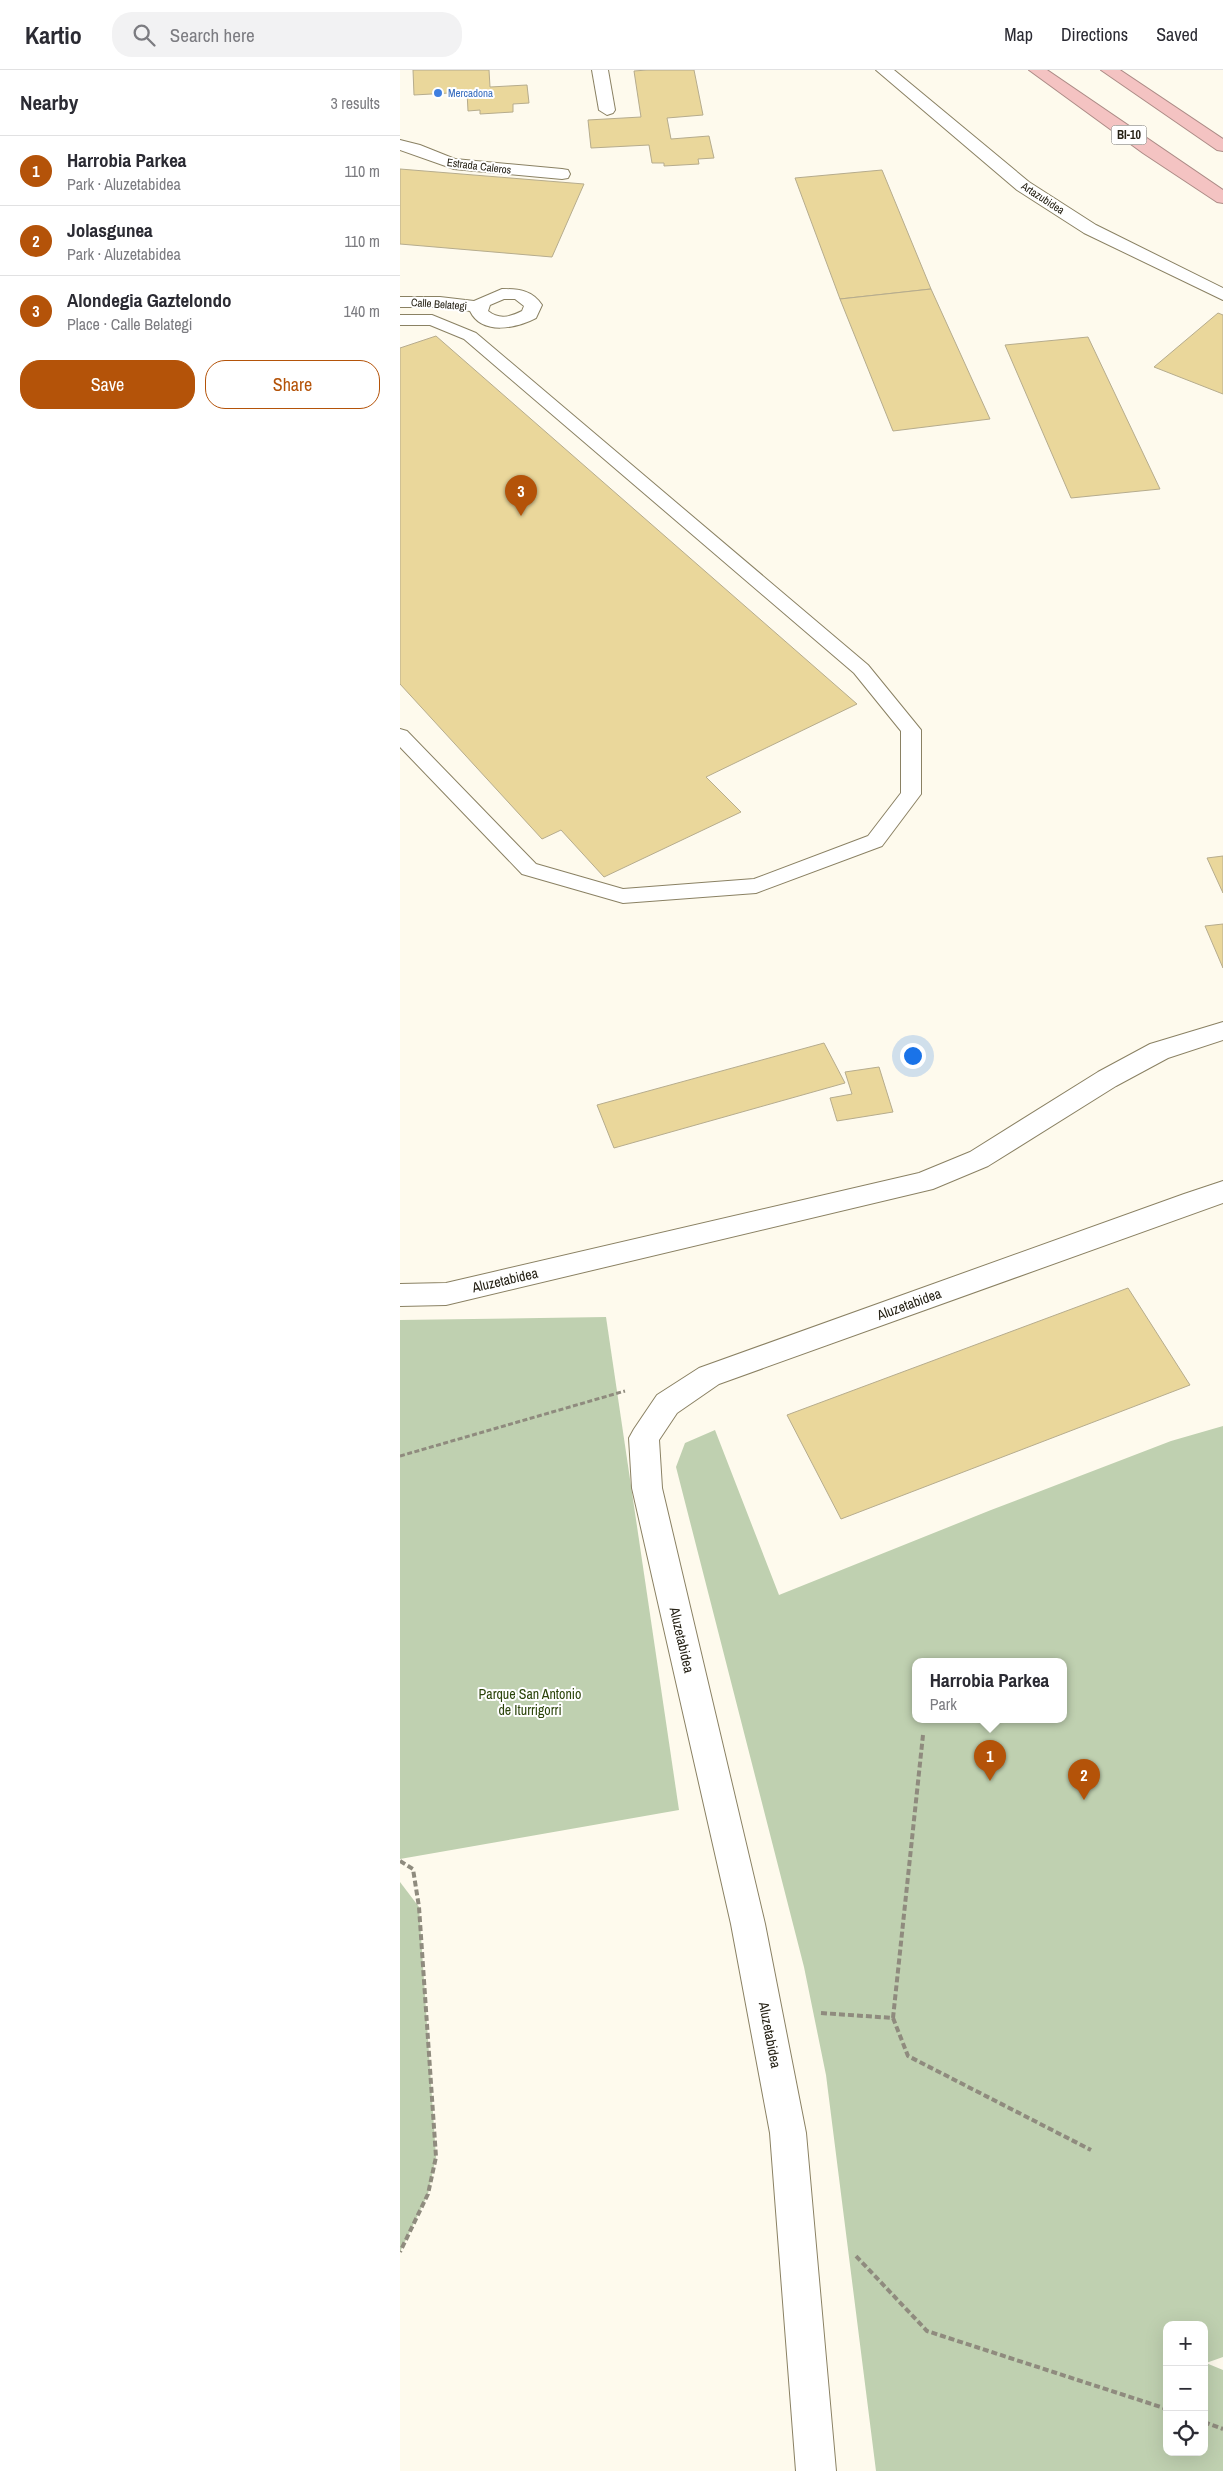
<!DOCTYPE html>
<html lang="en">
<head>
<meta charset="utf-8">
<style>
	:root { --surface:#fff; --page:#f2f2f3; --text:#2b2b33; --muted:#7c7c81; --line:#e1e1e2; --accent:#b45309 }
	body { margin:0; font-family:"Archivo Narrow",sans-serif; background:var(--page); color:var(--text) }
	.controls { position:absolute; right:15px; bottom:15px; display:grid; overflow:hidden; border-radius:10px; box-shadow:0 5px 20px #0002 }
	.controls button { width:45px; height:45px; display:grid; place-items:center; padding:0; border:0; border-bottom:1px solid var(--line); background:var(--surface); color:var(--text); font:25px sans-serif }
	.you { position:absolute; left:512px; top:985px; width:18px; height:18px; margin:-12px; border:4px solid #fff; border-radius:50%; background:#1a73e8; box-shadow:0 0 0 8px #1a73e833 }
	.badge { display:grid; place-items:center; width:32px; height:32px; border-radius:50%; background:var(--accent); color:#fff; font-size:16px; font-weight:700 }
	.pin { position:absolute; translate:-50% -41px; filter:drop-shadow(0 1px 2px #0008) }
	.pin::after { content:''; position:absolute; top:26px; width:18px; height:15px; background:inherit; clip-path:polygon(0 0,100% 0,50% 100%) }
	.popup { position:absolute; left:512px; top:1588px; width:155px; height:65px; box-sizing:border-box; display:grid; place-content:center; border-radius:10px; background:var(--surface); filter:drop-shadow(0 1px 4px #0005); font-size:16px; white-space:nowrap; color:var(--muted) }
	.popup b { font-size:19px; color:var(--text) }
	.popup::after { content:''; position:absolute; left:50%; top:100%; margin-left:-10px; border:10px solid transparent; border-top-color:var(--surface) }
	.list { margin:0; padding:0; list-style:none }
	h2 { display:flex; justify-content:space-between; align-items:center; height:65px; margin:0; padding:0 20px; font-size:21px }
	h2 small { font-size:16px; font-weight:400; color:var(--muted) }
	.list li { display:grid; grid-template-columns:32px 1fr auto; gap:15px; align-items:center; box-sizing:border-box; height:70px; padding:0 20px; border-top:1px solid var(--line) }
	.list b { display:block; font-size:19px; white-space:nowrap }
	.list p { margin:0; font-size:16px; white-space:nowrap; color:var(--muted) }
	.list em { font-size:16px; font-style:normal; color:var(--muted) }
	.actions { display:flex; gap:10px; padding:15px 20px }
	.actions a { flex:1; padding:11px 0; border:1px solid var(--accent); border-radius:20px; text-align:center; font-size:18px; color:var(--accent) }
	.actions .main { background:var(--accent); color:#fff }
	.icon { flex:none; width:28px; height:28px; fill:none; stroke:currentColor; stroke-width:2; stroke-linecap:round; stroke-linejoin:round }
	.map { position:relative; flex:none; width:823px; height:2401px; overflow:hidden }
	header { display:flex; align-items:center; gap:30px; box-sizing:border-box; height:70px; padding:0 25px; background:var(--surface); border-bottom:1px solid var(--line) }
	header strong { font-size:24px }
	nav { display:flex; gap:28px; margin-inline-start:auto; font-size:18px }
	.search { width:350px; height:45px; background:var(--page); display:flex; align-items:center; gap:12px; box-sizing:border-box; padding:0 18px; border-radius:20px; color:var(--muted); font-size:19px }
	main { display:flex }
	aside { flex:1; background:var(--surface) }
	.map>svg:first-child { display:block }
</style>
</head>
<body>
<header>
<strong>Kartio</strong>
<div class="search"><svg class="icon" aria-label="search" viewBox="0 0 24 24"><circle cx="10" cy="10" r="6"/><path d="M15 15l6 6"/></svg>Search here</div>
<nav><a>Map</a><a>Directions</a><a>Saved</a></nav>
</header>
<main>
<aside>
<h2>Nearby<small>3 results</small></h2>
<ul class="list">
<li><span class="badge">1</span><div><b>Harrobia Parkea</b><p>Park · Aluzetabidea</p></div><em>110 m</em></li>
<li><span class="badge">2</span><div><b>Jolasgunea</b><p>Park · Aluzetabidea</p></div><em>110 m</em></li>
<li><span class="badge">3</span><div><b>Alondegia Gaztelondo</b><p>Place · Calle Belategi</p></div><em>140 m</em></li>
</ul>
<div class="actions"><a class="main">Save</a><a>Share</a></div>
</aside>
<div class="map">
<svg width="823" height="2401" viewBox="0 0 823 2401">
	<rect width="100%" height="100%" fill="#fefaed"/>
	<g fill="#bfd0b0" fill-rule="evenodd">
		<path d="M206 1247 279 1740 0 1789V1250Z"/>
		<path d="M823 1356V2287L806 2293 823 2300V2401H476L426 2005 404 1897 276 1397 285 1373 315 1360 379 1525 591 1440 771 1371ZM516 1592H664V1650H516ZM767 2255H804V2382H767Z"/>
		<path d="M0 1812 19 1837 36 2087 28 2124 0 2182Z"/>
	</g>
	<g fill="#ead79b" stroke="#b6ac8d">
		<path d="M13 0H89L90 17 127 15 129 33 113 34V42L80 44V40L68 41 67 22 14 25Z"/>
		<path d="M247 0H294L303 45 267 48 271 69 309 66 314 88 298 89 299 94 264 96V93H252L249 75 191 78 188 50 241 47 234 1Z"/>
		<path d="M0 99 184 114 152 187 0 174Z"/>
		<path d="M482 100 531 219 440 229 395 108Z"/>
		<path d="M531 219 590 349 493 361 440 229Z"/>
		<path d="M818 243 823 245V324L754 297Z"/>
		<path d="M36 266 457 634 306 707 341 742 204 807 161 760 142 769 0 614V278Z"/>
		<path d="M688 267 760 419 671 428 605 275Z"/>
		<path d="M823 786V823L807 788Z"/>
		<path d="M823 854V898L805 856Z"/>
		<path d="M424 973 445 1013 214 1078 197 1035Z"/>
		<path d="M479 997 493 1042 437 1051 430 1028 452 1024 445 1002Z"/>
		<path d="M728 1218 790 1315 441 1449 387 1345Z"/>
	</g>
	<g fill="none" stroke-linecap="round" stroke-linejoin="round">
		<defs>
			<path id="lane" d="M0 245H32L76 263 468 595 521 660V724L482 776 356 823 223 833 122 804 0 677V659L7 661 136 794 223 819 354 809 468 766 501 723V661L454 603 64 269 30 255H0Z"/>
			<g id="street">
				<path d="M192 0H208L215 40 213 43 207 45 199 40Z"/>
				<path d="M476 0H494L629 112 696 155 823 218V230L684 163 617 120Z"/>
				<path d="M0 70 20 75 55 89 162 99 168 100 170 104 168 108 162 109 54 99 0 80Z"/>
				<path d="M102 219C119 219 132 220 142 235L136 248C117 258 82 266 70 241L40 237H0V227H40L74 231ZM104 229H115L124 236 122 241C110 247 99 250 88 241L90 235Z"/>
				<path d="M823 952V970L768 988 716 1016 588 1096 533 1119 46 1235 0 1236V1214L46 1213 519 1103 570 1082 698 1002 750 974Z"/>
				<path d="M823 1111V1133L319 1314 277 1343 259 1370 262 1418 365 1854 406 2063 436 2401H396L370 2063 331 1854 232 1418 229 1368 234 1359 257 1325 299 1298 784 1124Z"/>
			</g>
			<g id="highway">
				<path d="M629 0H647L823 120V133L817 132 743 83Z"/>
				<path d="M701 0H720L823 69V81L817 80Z"/>
			</g>
		</defs>
		<use href="#lane" stroke="#8a8163" stroke-width="2"/>
		<use href="#street" stroke="#8a8163" stroke-width="2"/>
		<use href="#highway" stroke="#ac8b86" stroke-width="2"/>
		<path stroke="#8f8b7e" stroke-width="3" stroke-dasharray="5 2.5" stroke-linecap="butt" d="M0 1386 225 1321"/>
		<g stroke="#8f8b7e" stroke-width="4" stroke-dasharray="6 3" stroke-linecap="butt">
			<path d="M0 1791 13 1799 19 1837 36 2087 28 2124 0 2182"/>
			<path d="M421 1943 493 1948 523 1665"/>
			<path d="M493 1948 508 1986 691 2080"/>
			<path d="M456 2186 527 2261 767 2339"/>
			<path d="M804 2352 823 2359"/>
		</g>
		<use href="#lane" fill="#fff" fill-rule="evenodd"/>
		<use href="#street" fill="#fff" fill-rule="evenodd"/>
		<use href="#highway" fill="#f4c3c2" fill-rule="evenodd"/>
	</g>
	<circle fill="#3f7fe0" stroke="#fff" stroke-width="2" cx="38" cy="23" r="5"/>
	<g text-anchor="middle" dominant-baseline="central" stroke-width="4" stroke-linejoin="round" paint-order="stroke">
		<g font-size="11" fill="#366cbe" stroke="#fff" text-anchor="start">
			<text x="48" y="23">Mercadona</text>
		</g>
		<g font-size="11" fill="#262216" stroke="#fff">
			<text transform="translate(79 96) rotate(7)">Estrada Caleros</text>
			<text transform="translate(643 128) rotate(33)">Artazubidea</text>
			<text transform="translate(39 234) rotate(4)">Calle Belategi</text>
		</g>
		<rect fill="#fff" stroke="#67645c" stroke-width="1" x="711.5" y="55.5" width="35" height="19" rx="4"/>
		<g font-size="12" font-weight="bold" fill="#262216">
			<text x="729" y="65">BI-10</text>
		</g>
		<g font-size="14" fill="#262216" stroke="#fff">
			<text transform="translate(105 1210) rotate(-13)">Aluzetabidea</text>
			<text transform="translate(509 1234) rotate(-20)">Aluzetabidea</text>
			<text transform="translate(282 1570) rotate(77)">Aluzetabidea</text>
			<text transform="translate(370 1965) rotate(79)">Aluzetabidea</text>
		</g>
		<g font-size="14" fill="#2b440a" stroke="#fff">
			<text x="130" y="1624">Parque San Antonio<tspan x="130" dy="16">de Iturrigorri</tspan></text>
		</g>
	</g>
</svg>
<div class="controls">
<button>+</button>
<button>−</button>
<button><svg class="icon" aria-label="locate" viewBox="0 0 24 24"><circle cx="12" cy="12" r="6"/><path d="M12 2v4M12 18v4M2 12h4M18 12h4"/></svg></button>
</div>
<div class="you"></div>
<div class="pin badge" style="left:590px;top:1711px">1</div>
<div class="popup"><b>Harrobia Parkea</b>Park</div>
<div class="pin badge" style="left:684px;top:1730px">2</div>
<div class="pin badge" style="left:121px;top:446px">3</div>
</div>
</main>
</body>
</html>
